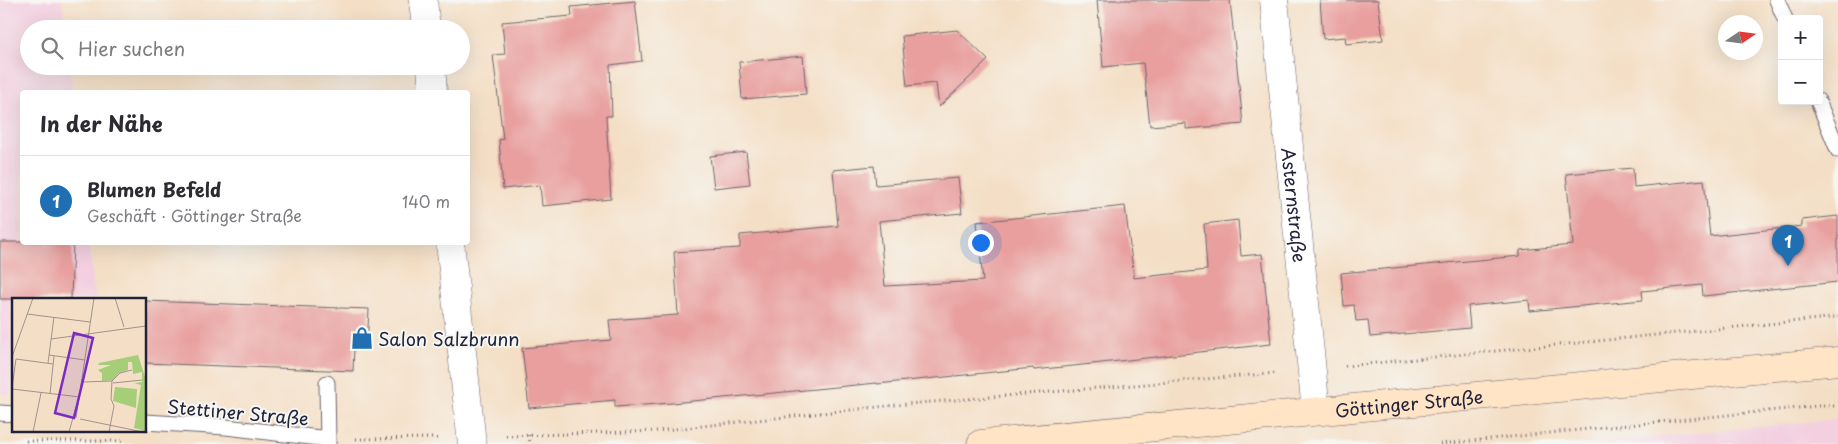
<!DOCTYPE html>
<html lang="de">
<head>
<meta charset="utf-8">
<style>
	:root { --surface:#fff; --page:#f2f2f3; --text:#2b2b33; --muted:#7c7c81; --line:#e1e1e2; --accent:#1f6fb2 }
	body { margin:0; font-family:"Playpen Sans",sans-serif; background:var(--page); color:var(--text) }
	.controls { position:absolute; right:15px; top:15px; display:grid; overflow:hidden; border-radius:5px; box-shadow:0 5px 20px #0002 }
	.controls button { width:45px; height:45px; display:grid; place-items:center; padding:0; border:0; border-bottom:1px solid var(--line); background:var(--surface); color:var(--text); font:25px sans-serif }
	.compass { position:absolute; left:1718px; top:15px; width:45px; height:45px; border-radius:50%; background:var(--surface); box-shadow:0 5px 20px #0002; rotate:77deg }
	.you { position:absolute; left:980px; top:242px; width:18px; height:18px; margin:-12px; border:4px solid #fff; border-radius:50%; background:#1a73e8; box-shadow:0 0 0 8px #1a73e833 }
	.badge { display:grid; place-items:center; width:32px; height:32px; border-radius:50%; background:var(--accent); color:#fff; font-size:16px; font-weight:700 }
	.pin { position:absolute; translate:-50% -41px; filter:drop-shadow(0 1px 2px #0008) }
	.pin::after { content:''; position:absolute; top:26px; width:18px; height:15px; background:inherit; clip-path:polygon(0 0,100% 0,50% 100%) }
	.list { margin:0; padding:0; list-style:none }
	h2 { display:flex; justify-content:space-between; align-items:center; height:65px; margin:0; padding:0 20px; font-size:21px }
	h2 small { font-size:16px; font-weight:400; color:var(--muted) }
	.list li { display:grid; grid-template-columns:32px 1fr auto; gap:15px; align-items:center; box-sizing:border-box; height:90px; padding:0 20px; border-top:1px solid var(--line) }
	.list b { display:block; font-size:19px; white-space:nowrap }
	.list p { margin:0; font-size:16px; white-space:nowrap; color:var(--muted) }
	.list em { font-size:16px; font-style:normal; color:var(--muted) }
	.icon { flex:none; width:28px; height:28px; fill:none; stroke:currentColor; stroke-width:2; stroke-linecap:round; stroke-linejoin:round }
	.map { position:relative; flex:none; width:1838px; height:444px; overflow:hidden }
	.search { position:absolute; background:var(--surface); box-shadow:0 5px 20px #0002; left:20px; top:20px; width:450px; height:55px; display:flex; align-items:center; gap:12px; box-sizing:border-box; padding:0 18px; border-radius:28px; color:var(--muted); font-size:19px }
	.panel { position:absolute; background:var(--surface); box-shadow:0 5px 20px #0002; left:20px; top:90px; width:450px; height:155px; border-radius:5px }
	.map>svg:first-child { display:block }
</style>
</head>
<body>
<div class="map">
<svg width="1838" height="444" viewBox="0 0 1838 444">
	<rect width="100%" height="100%" fill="#f6f6f2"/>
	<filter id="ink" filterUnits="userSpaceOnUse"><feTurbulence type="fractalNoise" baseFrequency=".02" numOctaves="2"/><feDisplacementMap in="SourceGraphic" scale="10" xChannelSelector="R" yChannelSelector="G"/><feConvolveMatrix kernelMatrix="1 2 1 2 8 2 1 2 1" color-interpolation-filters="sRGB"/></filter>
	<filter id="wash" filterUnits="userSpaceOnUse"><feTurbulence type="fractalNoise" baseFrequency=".0096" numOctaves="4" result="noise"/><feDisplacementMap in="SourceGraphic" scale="20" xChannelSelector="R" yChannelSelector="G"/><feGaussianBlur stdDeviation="1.12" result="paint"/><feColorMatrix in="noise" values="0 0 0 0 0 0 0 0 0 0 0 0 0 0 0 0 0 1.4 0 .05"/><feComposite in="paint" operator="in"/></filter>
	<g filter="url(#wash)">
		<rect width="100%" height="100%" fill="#f4dfc6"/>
		<g fill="#f3cfe0">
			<path d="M0 0H62L65 29H29V66H70L72 92H22V242L89 243 95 299H14V394H0Z"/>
			<path d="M1838 419V444H1576Z"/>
		</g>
		<g id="blocks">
			<g fill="#e89f9d">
				<path d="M1097 0H1230L1243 124 1186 129V123L1150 126 1143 63 1103 67Z"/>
				<path d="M1320 0H1378L1383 40 1346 44 1345 37 1323 39Z"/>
				<path d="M635 1 642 61 610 65 612 116H606L611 199 542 206 540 185 503 189 499 140 503 139 493 55 505 54 502 22 572 16 571 7Z"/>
				<path d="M957 30 988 60 939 107 936 83 907 86 902 36Z"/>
				<path d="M803 56 806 94 742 99 739 62Z"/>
				<path d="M746 152 750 184 714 188 710 156Z"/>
				<path d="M874 166 876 185 958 178 962 213 879 221 885 286 983 281 977 222 1125 206 1134 278 1207 270 1204 224 1238 220 1241 256 1262 254 1271 344 1092 364 1034 370 1033 368 877 384V383L672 403 615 407V400L529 408 522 348 611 340 609 320 678 315 674 252 740 248V235L838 226 833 170Z"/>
				<path d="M1633 168 1634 187 1704 180 1710 236 1802 226V220L1838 216V282L1703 296 1702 285 1642 291 1643 300 1530 311 1529 300 1468 306 1470 328 1370 337 1368 320 1356 321 1354 305 1344 306 1341 273 1520 256V250L1573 245 1566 174Z"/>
				<path d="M0 242H73L71 299H0Z"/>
				<path d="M145 301 369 309 367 346 354 345 353 371 145 363Z"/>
			</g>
		</g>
	</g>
	<g filter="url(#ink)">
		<use href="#blocks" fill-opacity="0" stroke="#6c646c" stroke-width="1"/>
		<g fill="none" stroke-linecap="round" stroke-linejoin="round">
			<defs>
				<g id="service">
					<path d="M1777 0 1785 19"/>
					<path d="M1818 101 1838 150"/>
					<path d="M327 383 328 444"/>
					<path d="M0 413 14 414"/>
					<path d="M145 422 226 427 328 439"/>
				</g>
				<g id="minor">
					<path d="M423 0 426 29"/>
					<path id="s1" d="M1274 0 1316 411"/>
					<path d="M431 66 433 92"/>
					<path d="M450 242 472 444"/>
				</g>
				<g id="secondary">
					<path id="s2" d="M981 444 1838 361"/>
				</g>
			</defs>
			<use href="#service" stroke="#6c646c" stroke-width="17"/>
			<use href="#minor" stroke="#6c646c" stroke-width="29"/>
			<use href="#secondary" stroke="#6c646c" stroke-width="29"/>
			<g stroke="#6c646c" stroke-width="3" stroke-dasharray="1 4" stroke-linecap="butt">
				<path d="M1345 366 1838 317"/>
				<path d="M529 435 530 444"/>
				<path d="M506 436 656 431 896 405 1276 373"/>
				<path d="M356 439 437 438"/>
				<path d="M26 441H124"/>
				<path d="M1440 444 1817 406H1838"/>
			</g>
			<use href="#service" stroke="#fff" stroke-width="15"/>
			<use href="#minor" stroke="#fff" stroke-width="28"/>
			<use href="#secondary" stroke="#ffe4c6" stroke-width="28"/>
		</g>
	</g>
	<defs>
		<symbol id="shop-bare" viewBox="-9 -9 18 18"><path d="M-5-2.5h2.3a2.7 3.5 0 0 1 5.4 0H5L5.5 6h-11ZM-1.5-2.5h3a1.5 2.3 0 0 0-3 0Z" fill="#1f6fb2" stroke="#f6f6f2" stroke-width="2.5" paint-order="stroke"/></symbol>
	</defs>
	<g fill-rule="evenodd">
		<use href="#shop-bare" x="346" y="322" width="32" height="32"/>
	</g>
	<g text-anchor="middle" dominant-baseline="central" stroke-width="4" stroke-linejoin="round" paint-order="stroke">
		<g font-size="18" fill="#22223b" stroke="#f6f6f2">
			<text stroke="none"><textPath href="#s1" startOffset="206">Asternstraße</textPath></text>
			<text stroke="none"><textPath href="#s2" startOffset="430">Göttinger Straße</textPath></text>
			<text transform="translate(238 412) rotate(5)">Stettiner Straße</text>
		</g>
		<g font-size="18" fill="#22223b" stroke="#f6f6f2" text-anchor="start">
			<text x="378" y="338">Salon Salzbrunn</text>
		</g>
	</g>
	<g transform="translate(12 298)">
		<rect width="134" height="134" fill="#f4dfc6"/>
		<path d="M126 57 134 82V133L122 130 129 87 122 85 130 84V74L121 76 120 64H116V72L107 75 101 82 90 83V75L86 72 99 67H86L87 65ZM103 89 125 91 124 110 101 103Z" fill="#a6ce79"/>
		<path fill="none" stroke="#a0938e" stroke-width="1" d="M103 0 112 29M15 16 78 24M39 41 134 28M37 57 73 62M0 59 21 0M4 61 41 66M36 65 42 19M71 84 100 83 108 75 120 72M101 85 130 82M0 90 4 61M0 91 68 99M38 96 42 58M64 120 82 0M68 121 131 134M21 134 29 95M57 134 64 109M97 134 102 108 99 101 100 83"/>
		<path fill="#7b2cbf" fill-opacity="0.15" stroke="#7b2cbf" stroke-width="2.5" d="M62 35 81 40 62 120 43 115Z"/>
		<rect width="134" height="134" fill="none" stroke="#22223b" stroke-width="2.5"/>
	</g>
</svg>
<div class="controls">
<button>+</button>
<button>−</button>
</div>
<svg class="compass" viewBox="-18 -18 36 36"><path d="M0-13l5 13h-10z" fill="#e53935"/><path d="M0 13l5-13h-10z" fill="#7c7c81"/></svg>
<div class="you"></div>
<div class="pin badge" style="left:1788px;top:266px">1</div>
<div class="search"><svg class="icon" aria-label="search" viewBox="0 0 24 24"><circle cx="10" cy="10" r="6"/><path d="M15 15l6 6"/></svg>Hier suchen</div>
<section class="panel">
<h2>In der Nähe<small></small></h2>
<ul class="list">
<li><span class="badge">1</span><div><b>Blumen Befeld</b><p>Geschäft · Göttinger Straße</p></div><em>140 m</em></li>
</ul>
</section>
</div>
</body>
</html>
